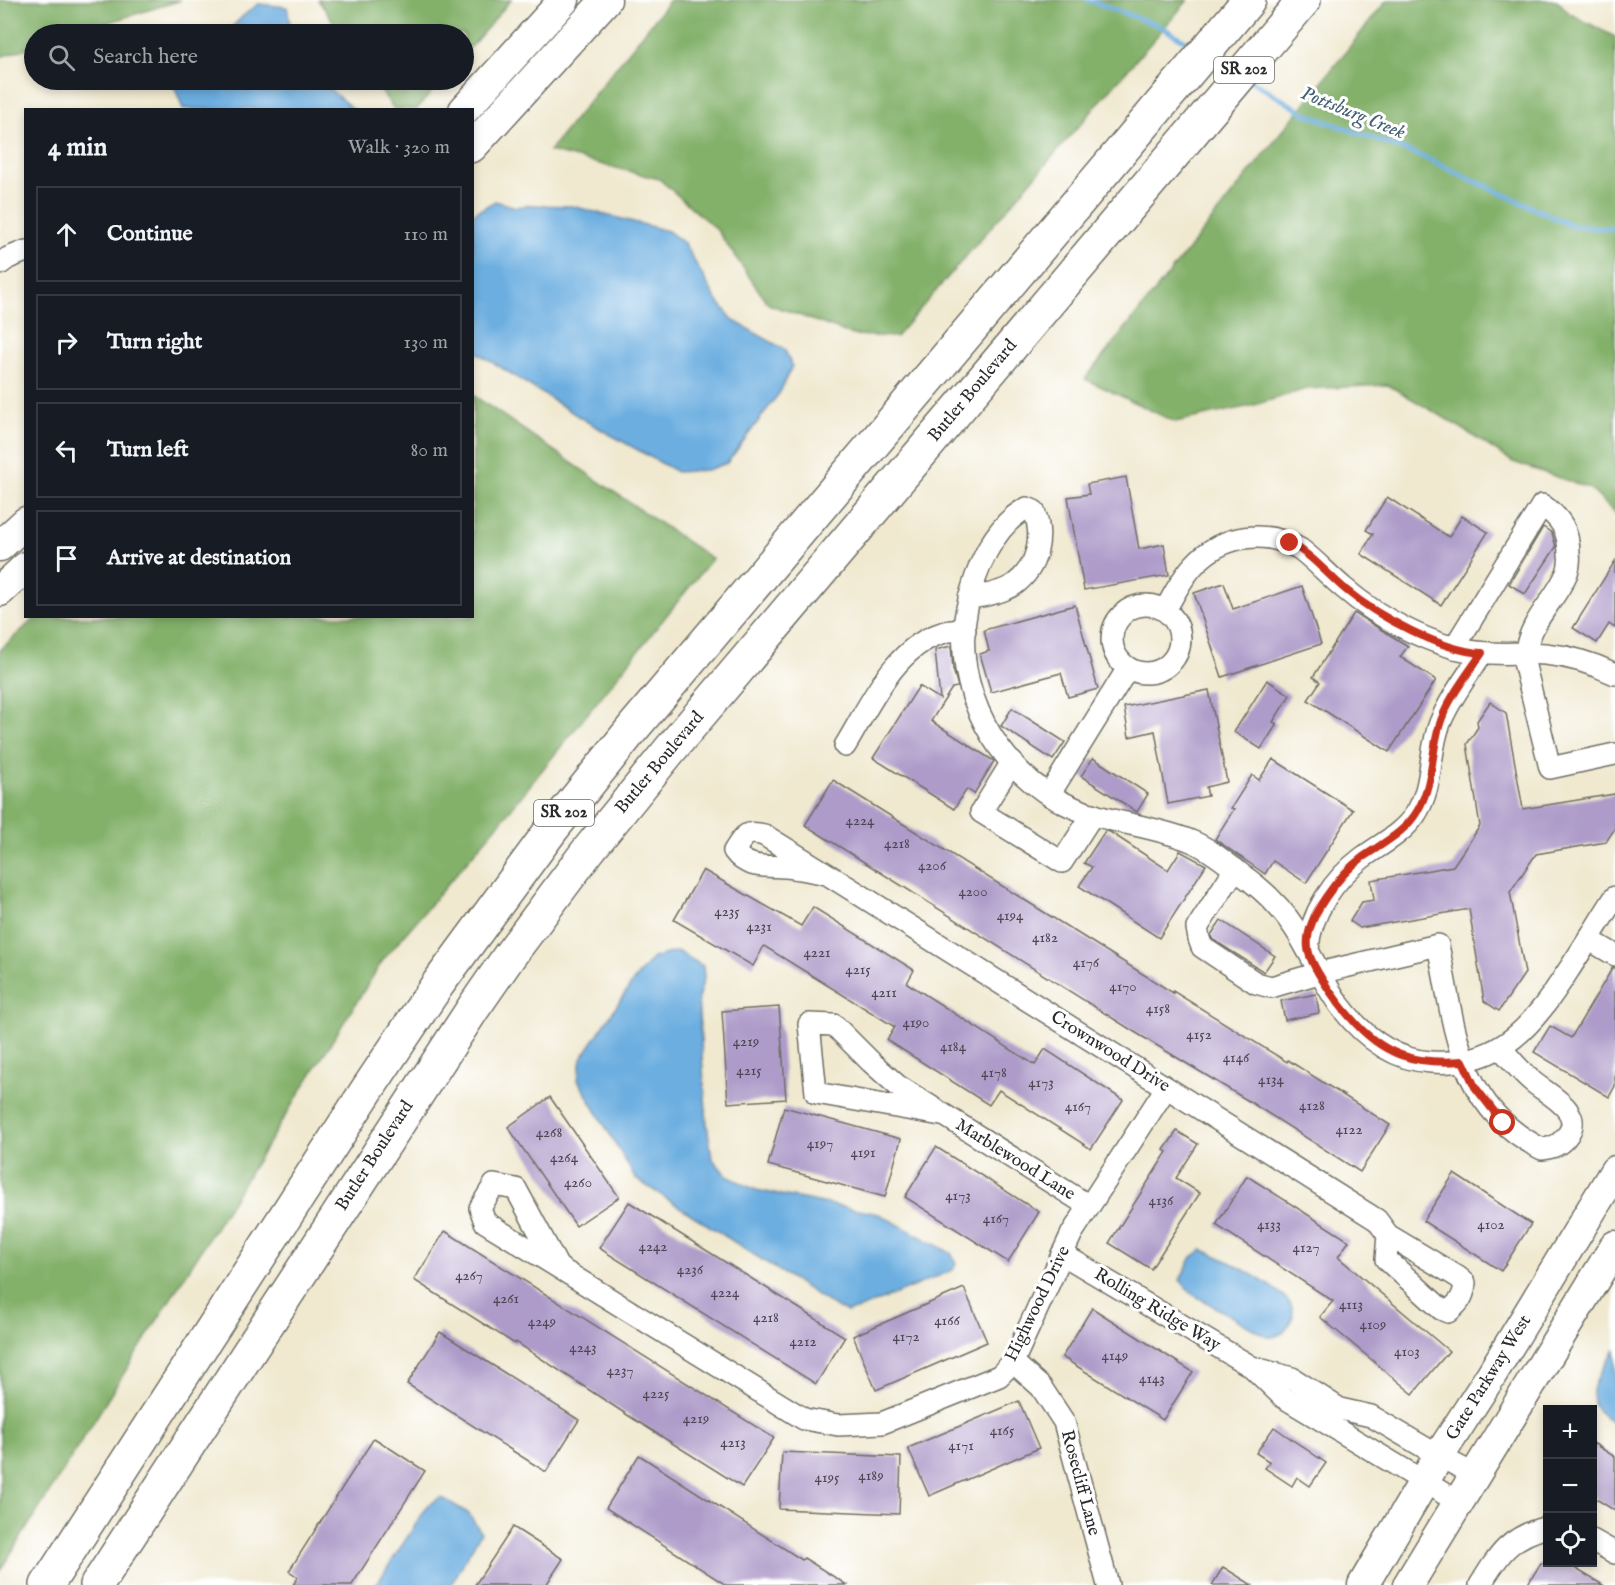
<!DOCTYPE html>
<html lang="en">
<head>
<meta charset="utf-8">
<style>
	:root { --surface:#171b24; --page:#20242c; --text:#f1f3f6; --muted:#9ea1a6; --line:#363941 }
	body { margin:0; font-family:"IM FELL English",serif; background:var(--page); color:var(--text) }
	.controls { position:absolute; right:18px; bottom:18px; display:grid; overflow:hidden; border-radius:0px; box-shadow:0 3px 9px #0003 }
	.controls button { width:54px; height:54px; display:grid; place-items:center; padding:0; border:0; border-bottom:2px solid var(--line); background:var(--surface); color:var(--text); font:30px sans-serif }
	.stop { position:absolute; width:18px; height:18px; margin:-14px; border:4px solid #c8321e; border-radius:50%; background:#fff }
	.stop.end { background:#c8321e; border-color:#fff; box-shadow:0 2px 6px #0008 }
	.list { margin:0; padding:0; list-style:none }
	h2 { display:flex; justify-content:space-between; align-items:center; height:78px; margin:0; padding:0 24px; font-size:26px }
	h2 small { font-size:20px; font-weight:400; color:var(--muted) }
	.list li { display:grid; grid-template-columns:39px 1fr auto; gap:18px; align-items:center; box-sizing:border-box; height:96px; margin:0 12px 12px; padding:0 12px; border:2px solid var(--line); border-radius:0px }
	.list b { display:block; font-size:22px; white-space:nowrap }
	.list em { font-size:20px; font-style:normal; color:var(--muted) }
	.icon { flex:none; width:33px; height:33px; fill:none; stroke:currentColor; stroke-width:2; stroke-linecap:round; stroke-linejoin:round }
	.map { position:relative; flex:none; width:1615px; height:1585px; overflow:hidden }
	.search { position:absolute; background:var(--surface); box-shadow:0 3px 9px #0003; left:24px; top:24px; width:450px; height:66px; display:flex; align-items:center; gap:15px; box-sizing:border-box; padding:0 21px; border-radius:33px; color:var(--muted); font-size:22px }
	.panel { position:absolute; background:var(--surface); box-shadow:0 3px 9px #0003; left:24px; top:108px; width:450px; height:510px; border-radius:0px }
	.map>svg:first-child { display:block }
</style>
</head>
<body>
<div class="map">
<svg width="1615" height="1585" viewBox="0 0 1615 1585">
	<rect width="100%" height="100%" fill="#fff"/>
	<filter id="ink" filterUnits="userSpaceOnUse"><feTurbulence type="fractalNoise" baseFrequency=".0167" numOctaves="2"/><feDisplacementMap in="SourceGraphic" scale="12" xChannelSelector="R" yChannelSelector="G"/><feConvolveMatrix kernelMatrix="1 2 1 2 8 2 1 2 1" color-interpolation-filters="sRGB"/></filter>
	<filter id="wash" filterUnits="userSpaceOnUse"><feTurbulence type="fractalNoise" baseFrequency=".008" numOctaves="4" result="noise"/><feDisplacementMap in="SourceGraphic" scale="24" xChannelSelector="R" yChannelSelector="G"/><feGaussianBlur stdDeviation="1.35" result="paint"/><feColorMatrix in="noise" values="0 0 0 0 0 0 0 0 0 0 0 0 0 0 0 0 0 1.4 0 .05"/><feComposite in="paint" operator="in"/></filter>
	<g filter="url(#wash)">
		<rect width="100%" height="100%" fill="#f0e9d0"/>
		<g fill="#83b16a" stroke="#576e4a" stroke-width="1.5">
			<path d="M0 0H181L71 34H34V46L0 57Z"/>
			<path d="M318 0H511L464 55V34H342Z"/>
			<path d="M670 0H1188L896 337 853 335 768 304 717 230 659 179 549 151Z"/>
			<path d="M1387 0H1557L1569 13 1615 37V513L1589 488 1513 462 1455 424 1388 385 1306 389 1251 406 1175 422 1085 379Z"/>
			<path d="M373 80H442L416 110 394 109Z"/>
			<path d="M473 395 712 559 502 820 383 960 0 1571V650L36 617 472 616Z"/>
		</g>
		<g fill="#6caee0" stroke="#4c6c86" stroke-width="1.5">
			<path d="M258 4 287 7 292 34H225L243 16Z"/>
			<path d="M172 80H319L353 109H183Z"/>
			<path d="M495 201 516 207 529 205 572 206 668 231 684 243 716 299 734 321 784 349 792 366 780 392 727 463 707 470 677 472 586 421 473 350V214Z"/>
			<path d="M677 951 703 966 704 978 698 999 707 1124 712 1158 727 1176 756 1190 879 1214 951 1253 956 1263 953 1270 860 1309 847 1312 834 1306 636 1179 578 1080 581 1059 634 980 653 958Z"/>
			<path d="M1202 1250C1220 1255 1281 1289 1290 1303 1293 1307 1293 1312 1293 1317 1287 1329 1281 1338 1267 1337L1192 1294 1180 1280 1192 1257Z"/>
			<path d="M1615 1349V1423C1574 1403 1598 1377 1615 1349Z"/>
			<path d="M441 1497 468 1513 481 1532 451 1585H376L429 1504Z"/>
		</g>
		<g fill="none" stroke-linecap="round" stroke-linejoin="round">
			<g stroke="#6caee0" stroke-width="5">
				<path d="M1088 0 1160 26 1196 47"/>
				<path d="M1215 58 1232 69"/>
				<path d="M1250 80 1306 114 1421 156 1572 226 1615 229"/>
			</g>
		</g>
		<g id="blocks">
			<g fill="#ae9bc9">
				<path d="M1126 477 1139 549 1164 544 1169 575 1084 590 1068 497 1089 494 1087 484Z"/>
				<path d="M1387 497 1449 537 1462 516 1488 532 1441 605 1361 554 1373 534 1366 530Z"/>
				<path d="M1543 527 1552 533 1556 547 1525 594 1509 584Z"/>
				<path d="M1615 561V628L1609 624 1597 643 1573 628Z"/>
				<path d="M1224 583 1233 609 1302 586 1321 644 1222 677 1194 593Z"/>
				<path d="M1075 605 1098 689 1068 697 1061 673 991 692 980 654 989 651 984 630Z"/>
				<path d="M1354 613 1408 646 1400 657 1436 680 1389 752 1308 700 1320 682 1313 677Z"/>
				<path d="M951 646 953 669 958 687 952 688 931 721 994 761 974 794 967 789 954 809 873 758 919 686 940 699 935 650Z"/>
				<path d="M1267 680 1290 695 1273 722 1277 724 1261 749 1234 732Z"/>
				<path d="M1209 690 1227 782 1206 787 1208 796 1168 804 1155 731 1129 737 1124 707Z"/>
				<path d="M1490 702 1506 713 1523 809 1615 794V828L1606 842 1536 854 1510 892 1525 973 1499 1011 1484 1001 1469 909 1360 928 1350 921 1362 902 1374 900 1371 880 1453 866 1480 826 1467 744 1478 727 1477 721Z"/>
				<path d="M1012 708 1065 742 1053 760 1001 726Z"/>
				<path d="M1093 758 1148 794 1137 812 1081 776Z"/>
				<path d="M1273 759 1353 810 1306 883 1273 861 1265 874 1215 839 1234 809 1231 808 1252 775 1259 780Z"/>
				<path d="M833 780 1173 993V991L1287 1062 1288 1060 1390 1125 1360 1172 1247 1100 1133 1031 805 825Z"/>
				<path d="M1105 831 1110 832 1168 870 1180 851 1206 865 1159 938 1079 886 1092 867 1084 863Z"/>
				<path d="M703 870 801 926 813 907 914 970 907 983 1035 1065 1045 1049 1123 1100 1091 1149 999 1090 989 1105 887 1040 895 1027 764 946 753 966 674 920Z"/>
				<path d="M1221 920 1275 956 1264 972 1212 939 1211 935Z"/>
				<path d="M1613 967 1615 968V1086L1609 1097 1534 1052 1550 1026 1571 1038Z"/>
				<path d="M1316 994 1319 1013 1285 1020 1281 1001Z"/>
				<path d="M779 1007 786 1099 728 1103 722 1011Z"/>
				<path d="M550 1097 619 1197 576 1226 508 1127Z"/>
				<path d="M784 1107 901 1139 885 1197 768 1165Z"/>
				<path d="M1177 1131 1198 1144 1176 1178 1200 1193 1151 1269 1109 1243 1167 1152 1164 1150Z"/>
				<path d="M936 1147 1039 1212 1008 1262 905 1197Z"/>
				<path d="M1454 1174 1531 1224 1501 1271 1423 1221Z"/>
				<path d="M1247 1176 1349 1241 1338 1257 1449 1351 1413 1394 1320 1317 1333 1301 1216 1225Z"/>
				<path d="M629 1202 845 1337 816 1384 599 1248Z"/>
				<path d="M445 1231 774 1438 742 1487 629 1416 516 1342 515 1344 414 1280Z"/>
				<path d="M964 1288 987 1342 876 1390 853 1336Z"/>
				<path d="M1092 1308 1193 1372 1163 1420 1062 1357Z"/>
				<path d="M440 1332 579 1420 546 1472 407 1384Z"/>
				<path d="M1019 1401 1039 1448 929 1496 908 1448Z"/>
				<path d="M1274 1427 1326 1463 1310 1486 1297 1477 1292 1486 1265 1468 1270 1462 1256 1453Z"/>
				<path d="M374 1438 425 1471 352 1585H293L298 1577 289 1571Z"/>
				<path d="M1593 1443 1615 1457V1511L1593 1497Z"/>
				<path d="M782 1452 901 1457 899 1514 779 1509Z"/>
				<path d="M639 1455 802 1560 804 1558 847 1585H726L606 1508Z"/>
				<path d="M513 1527 563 1559 546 1585H475Z"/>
				<path d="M1541 1563H1566L1603 1585H1527Z"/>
				<path d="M1223 1567 1252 1585H1212Z"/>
			</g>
		</g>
	</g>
	<g filter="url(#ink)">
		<use href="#blocks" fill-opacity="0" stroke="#706e65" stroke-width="1.5"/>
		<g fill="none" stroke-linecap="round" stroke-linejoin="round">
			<defs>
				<g id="street">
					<path d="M0 264 8 258 26 251"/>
					<path d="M969 598C985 596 1002 593 1015 584 1038 567 1044 536 1034 511L1027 508C992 526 975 572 967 608 950 687 998 774 1070 806 1107 823 1152 825 1191 841 1209 848 1225 862 1241 874 1271 895 1291 918 1308 951 1319 970 1328 990 1341 1007 1364 1037 1393 1060 1431 1062 1501 1067 1534 1024 1568 971 1584 947 1599 922 1615 897"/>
					<circle cx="1146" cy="639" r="34"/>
					<path d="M1165 610C1174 595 1182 577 1195 564 1223 534 1266 529 1300 549 1316 561 1329 576 1345 589 1377 617 1433 647 1476 652 1499 655 1522 652 1545 654 1568 656 1594 664 1615 674"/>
					<path d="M1454 648 1542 505C1561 518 1569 531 1569 554 1570 560 1569 567 1567 573 1554 603 1531 618 1525 654"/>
					<path d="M1522 654 1550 768 1615 754"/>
					<path d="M845 746C869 707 894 647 942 633 949 630 957 631 965 630"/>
					<path d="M1012 762 981 812 1062 862 1093 814"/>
					<path d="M1049 795 1128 668"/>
					<path d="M1235 869 1197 928 1199 939 1202 947 1256 983 1271 987 1319 973 1438 945C1455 1027 1457 1107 1542 1149 1553 1148 1559 1145 1566 1137 1587 1112 1548 1095 1533 1082 1521 1072 1511 1060 1501 1048"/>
					<path d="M827 874C815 872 804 869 793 868 771 864 749 872 734 851 744 836 745 830 764 835L827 874 1377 1220 1388 1235 1458 1277 1465 1283C1464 1297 1459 1303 1448 1312L1441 1309 1386 1259 1388 1235"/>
					<path d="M1588 939 1615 955"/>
					<path d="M1308 949C1310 914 1334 879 1362 858 1381 844 1402 834 1415 815 1434 787 1428 753 1440 723 1450 698 1468 675 1482 653"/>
					<path d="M941 1115 816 1093 809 1024 834 1025 871 1062 898 1086 1089 1206"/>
					<path d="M1062 1254 1252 1367 1283 1397 1458 1502"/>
					<path d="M558 1267 516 1189 494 1185 480 1208 485 1222 804 1419 838 1425 882 1423 999 1376 1013 1362 1072 1233 1166 1088"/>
					<path d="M1013 1362 1041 1387 1064 1422 1108 1585"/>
					<path d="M1255 1368 1292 1378 1340 1409 1371 1416 1439 1456 1475 1475"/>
					<path d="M1592 1540 1615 1553"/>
					<path d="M1480 1585C1499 1554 1510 1536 1548 1527"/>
				</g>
				<g id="secondary">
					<path d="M464 110 564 0"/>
					<path d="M472 147 606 0"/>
					<path d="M0 546 26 522"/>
					<path d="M0 591 26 567"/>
					<path d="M1363 1585 1439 1456 1490 1377 1615 1171"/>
					<path d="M1408 1585 1615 1246"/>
				</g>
				<g id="highway">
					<path d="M47 1585 367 1090 438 984 552 829 633 728 1249 0"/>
					<path d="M97 1585 474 1007 510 955 587 852 669 751 1304 0"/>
				</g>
			</defs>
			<use href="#street" stroke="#706e65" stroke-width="24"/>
			<use href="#secondary" stroke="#706e65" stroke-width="33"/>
			<use href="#highway" stroke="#706e65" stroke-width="36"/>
			<use href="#street" stroke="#fff" stroke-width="21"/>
			<use href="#secondary" stroke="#fff" stroke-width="30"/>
			<use href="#highway" stroke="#fff" stroke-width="33"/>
		</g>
	</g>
	<g fill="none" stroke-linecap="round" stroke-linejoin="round" filter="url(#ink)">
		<path stroke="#c8321e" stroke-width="8" d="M1290 543C1312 555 1327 574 1346 590 1377 616 1442 651 1482 653 1467 675 1446 701 1439 727 1431 755 1433 784 1418 810 1406 832 1383 843 1363 857 1341 873 1304 918 1308 948 1309 964 1338 1004 1350 1017 1382 1055 1414 1065 1463 1061L1475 1087 1503 1123"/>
	</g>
	<g text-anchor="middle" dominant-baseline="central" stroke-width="6" stroke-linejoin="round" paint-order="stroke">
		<g font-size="15" fill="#4c4752">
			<text x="860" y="820">4224</text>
			<text x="897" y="843">4218</text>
			<text x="932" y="865">4206</text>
			<text x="973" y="891">4200</text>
			<text x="727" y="911">4235</text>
			<text x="1010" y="915">4194</text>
			<text x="759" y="926">4231</text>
			<text x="1045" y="937">4182</text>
			<text x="817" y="952">4221</text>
			<text x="1086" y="962">4176</text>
			<text x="858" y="969">4215</text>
			<text x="1123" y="986">4170</text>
			<text x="884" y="992">4211</text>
			<text x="1158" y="1008">4158</text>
			<text x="916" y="1022">4190</text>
			<text x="1199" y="1034">4152</text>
			<text x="746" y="1041">4219</text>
			<text x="953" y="1046">4184</text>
			<text x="1236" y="1057">4146</text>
			<text x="749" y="1070">4215</text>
			<text x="994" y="1072">4178</text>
			<text x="1271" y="1079">4134</text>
			<text x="1041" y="1082">4173</text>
			<text x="1312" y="1105">4128</text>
			<text x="1078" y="1106">4167</text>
			<text x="1349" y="1129">4122</text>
			<text x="549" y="1132">4268</text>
			<text x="820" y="1143">4197</text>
			<text x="863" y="1152">4191</text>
			<text x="564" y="1157">4264</text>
			<text x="578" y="1182">4260</text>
			<text x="958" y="1195">4173</text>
			<text x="1161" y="1200">4136</text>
			<text x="996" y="1218">4167</text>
			<text x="1269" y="1224">4133</text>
			<text x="1491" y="1224">4102</text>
			<text x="653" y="1246">4242</text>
			<text x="1306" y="1247">4127</text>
			<text x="690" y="1269">4236</text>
			<text x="469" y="1275">4267</text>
			<text x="725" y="1292">4224</text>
			<text x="506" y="1298">4261</text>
			<text x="1351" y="1304">4113</text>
			<text x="766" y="1317">4218</text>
			<text x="947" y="1320">4166</text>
			<text x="542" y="1321">4249</text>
			<text x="1373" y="1324">4109</text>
			<text x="906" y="1336">4172</text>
			<text x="803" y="1341">4212</text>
			<text x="583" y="1347">4243</text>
			<text x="1407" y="1351">4103</text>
			<text x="1115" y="1355">4149</text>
			<text x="620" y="1370">4237</text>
			<text x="1152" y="1378">4143</text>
			<text x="656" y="1393">4225</text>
			<text x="696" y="1418">4219</text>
			<text x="1002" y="1430">4165</text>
			<text x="733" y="1442">4213</text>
			<text x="961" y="1445">4171</text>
			<text x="871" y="1475">4189</text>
			<text x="827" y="1477">4195</text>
		</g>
		<g fill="#fff" stroke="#6b6b6b" stroke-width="1.5">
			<rect x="1214" y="57" width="60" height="26" rx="4.5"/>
			<rect x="534" y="800" width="60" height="26" rx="4.5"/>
		</g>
		<g font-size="16" font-weight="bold" fill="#2b2b2b">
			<text x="1244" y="70">SR 202</text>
			<text x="564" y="813">SR 202</text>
		</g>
		<g font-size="18" fill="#2b2b2b" stroke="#fff">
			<text transform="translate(973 391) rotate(-50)">Butler Boulevard</text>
			<text transform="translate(660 763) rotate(-50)">Butler Boulevard</text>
			<text transform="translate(1110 1052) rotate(32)">Crownwood Drive</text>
			<text transform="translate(375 1156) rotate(-57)">Butler Boulevard</text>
			<text transform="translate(1015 1160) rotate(32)">Marblewood Lane</text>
			<text transform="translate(1038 1304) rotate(-64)">Highwood Drive</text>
			<text transform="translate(1157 1310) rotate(31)">Rolling Ridge Way</text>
			<text transform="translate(1489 1378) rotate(-58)">Gate Parkway West</text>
			<text transform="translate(1080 1483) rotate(75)">Rosecliff Lane</text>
		</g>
		<g font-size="20" font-style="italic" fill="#455f73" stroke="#fff">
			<text transform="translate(1353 113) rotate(22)">Pottsburg Creek</text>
		</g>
	</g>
</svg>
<div class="controls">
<button>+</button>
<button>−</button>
<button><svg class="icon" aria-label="locate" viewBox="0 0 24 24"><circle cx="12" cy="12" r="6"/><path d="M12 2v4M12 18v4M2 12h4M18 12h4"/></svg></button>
</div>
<div class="stop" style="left:1503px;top:1123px"></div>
<div class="stop end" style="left:1290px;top:543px"></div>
<div class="search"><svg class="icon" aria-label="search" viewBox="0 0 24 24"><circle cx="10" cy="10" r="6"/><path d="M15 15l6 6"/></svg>Search here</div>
<section class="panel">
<h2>4 min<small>Walk · 320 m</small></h2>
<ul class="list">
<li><svg class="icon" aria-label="ahead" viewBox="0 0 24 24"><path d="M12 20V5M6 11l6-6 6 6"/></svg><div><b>Continue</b></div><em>110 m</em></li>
<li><svg class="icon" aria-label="right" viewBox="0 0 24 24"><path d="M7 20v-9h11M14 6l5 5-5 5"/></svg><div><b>Turn right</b></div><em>130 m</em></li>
<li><svg class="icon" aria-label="left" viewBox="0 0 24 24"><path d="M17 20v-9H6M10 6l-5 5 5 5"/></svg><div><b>Turn left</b></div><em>80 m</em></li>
<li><svg class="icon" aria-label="arrive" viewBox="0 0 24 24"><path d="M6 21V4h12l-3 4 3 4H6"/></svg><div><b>Arrive at destination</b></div></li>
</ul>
</section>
</div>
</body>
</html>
